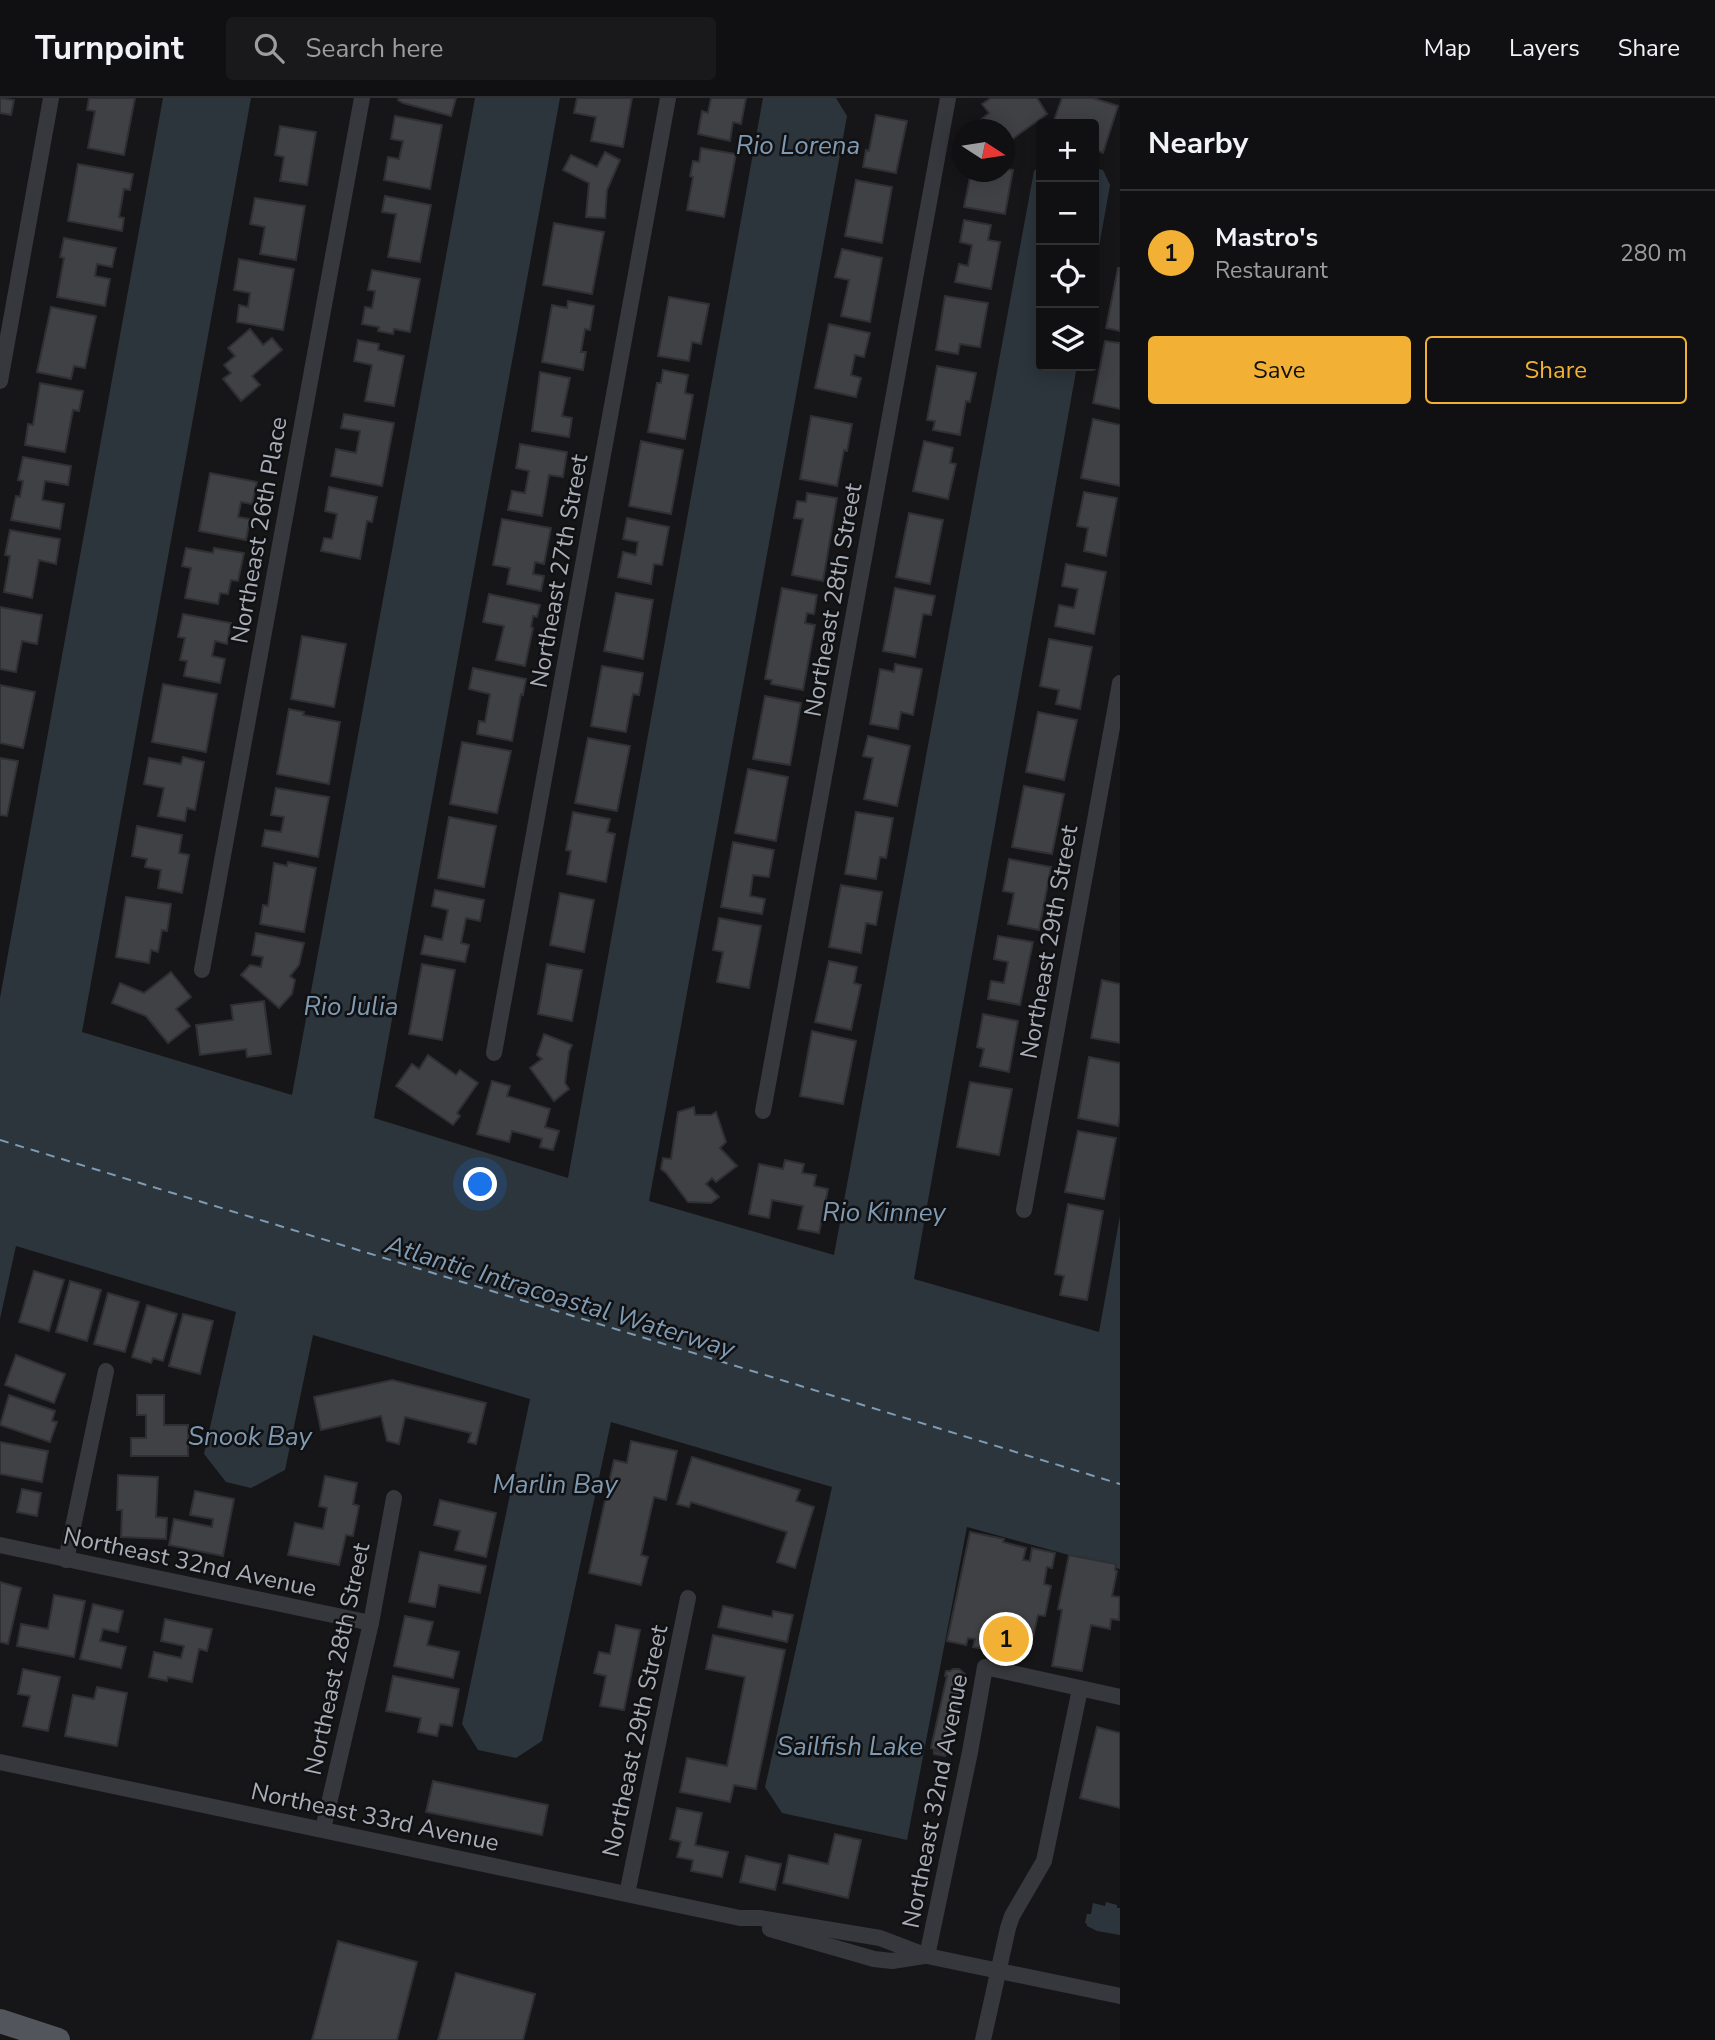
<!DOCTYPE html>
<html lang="en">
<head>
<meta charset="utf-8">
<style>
	:root { --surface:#101012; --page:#19191b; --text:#f1f3f6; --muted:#9c9d9f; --line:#303032; --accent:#f2b134 }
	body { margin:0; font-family:"Nunito Sans",sans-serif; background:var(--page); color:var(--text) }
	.controls { position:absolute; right:21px; top:21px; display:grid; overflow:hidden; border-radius:7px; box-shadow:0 4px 18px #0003 }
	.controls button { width:63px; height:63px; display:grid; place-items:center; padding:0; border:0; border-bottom:2px solid var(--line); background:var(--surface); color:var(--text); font:35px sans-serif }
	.compass { position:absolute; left:952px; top:21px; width:63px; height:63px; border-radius:50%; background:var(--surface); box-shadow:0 4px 18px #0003; rotate:102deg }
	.you { position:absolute; left:481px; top:1087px; width:24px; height:24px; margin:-18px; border:5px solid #fff; border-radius:50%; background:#1a73e8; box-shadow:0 0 0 10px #1a73e833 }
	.badge { display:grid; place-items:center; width:46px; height:46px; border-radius:50%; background:var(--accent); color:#111; font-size:23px; font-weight:700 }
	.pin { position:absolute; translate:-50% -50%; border:4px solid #fff; box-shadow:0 2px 7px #0006 }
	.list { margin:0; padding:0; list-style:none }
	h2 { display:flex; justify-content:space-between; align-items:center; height:91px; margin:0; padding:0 28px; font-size:30px }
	h2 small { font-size:23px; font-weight:400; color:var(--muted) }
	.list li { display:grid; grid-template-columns:46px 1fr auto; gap:21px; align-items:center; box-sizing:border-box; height:126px; padding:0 28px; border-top:2px solid var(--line) }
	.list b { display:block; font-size:26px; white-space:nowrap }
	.list p { margin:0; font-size:23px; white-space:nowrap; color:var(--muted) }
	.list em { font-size:23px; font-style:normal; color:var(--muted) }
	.actions { display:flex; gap:14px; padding:21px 28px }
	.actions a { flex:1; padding:16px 0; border:2px solid var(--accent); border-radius:7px; text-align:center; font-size:24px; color:var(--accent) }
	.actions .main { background:var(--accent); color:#111 }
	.icon { flex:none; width:38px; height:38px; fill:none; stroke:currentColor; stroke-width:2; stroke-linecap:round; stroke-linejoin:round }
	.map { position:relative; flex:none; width:1120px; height:1942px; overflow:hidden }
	header { display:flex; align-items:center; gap:42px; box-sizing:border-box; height:98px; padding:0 35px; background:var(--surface); border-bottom:2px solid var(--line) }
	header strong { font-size:33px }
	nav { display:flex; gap:38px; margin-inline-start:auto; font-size:24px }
	.search { width:490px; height:63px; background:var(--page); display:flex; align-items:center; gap:18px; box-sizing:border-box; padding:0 24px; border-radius:7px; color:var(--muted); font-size:26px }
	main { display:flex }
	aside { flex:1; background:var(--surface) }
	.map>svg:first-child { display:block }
</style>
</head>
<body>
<header>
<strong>Turnpoint</strong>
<div class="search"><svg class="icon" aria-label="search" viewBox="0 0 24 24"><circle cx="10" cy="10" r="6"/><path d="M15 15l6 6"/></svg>Search here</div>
<nav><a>Map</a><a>Layers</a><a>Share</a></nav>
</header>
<main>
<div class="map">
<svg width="1120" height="1942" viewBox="0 0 1120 1942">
	<rect width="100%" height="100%" fill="#161618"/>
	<g fill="#2c353c">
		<path d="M163 0H251L82 934 292 997 475 0H560L374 1020 568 1080 763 0H836L847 18 649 1103 834 1157 1034 73 1041 67V268H1077L914 1181 1099 1234 1120 1118V1471L967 1429 907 1742 782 1715 765 1689 832 1389 611 1324 542 1643 516 1660 478 1652 462 1626 530 1301 313 1237 285 1372 251 1390 226 1384 204 1356 236 1214 16 1148 0 1221V900Z"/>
		<path d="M1094 70 1103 72 1110 87 1094 177Z"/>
		<path d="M1106 1804 1117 1807V1810H1120V1837L1097 1833 1087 1828V1826L1085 1825 1087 1816H1091L1093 1805 1105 1808Z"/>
	</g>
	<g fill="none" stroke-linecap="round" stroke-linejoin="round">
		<path stroke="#7f9bb3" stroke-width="2" stroke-dasharray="9 7" stroke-linecap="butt" d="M0 1042 1120 1386"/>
	</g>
	<g fill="#404145" stroke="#303034" stroke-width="2">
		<path d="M0 0 14 2 11 17 0 15Z"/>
		<path d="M89 0H135L124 57 88 50 95 13 87 12Z"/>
		<path d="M399 0H456L451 18 403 5 398 2Z"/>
		<path d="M577 0H632L623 49 591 43 596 19 574 15Z"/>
		<path d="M711 0H746L741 26 733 24 730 43 698 36 702 13 708 15Z"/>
		<path d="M991 0H1037L1047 16 1004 47V32H983L978 24 989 15 982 6Z"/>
		<path d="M1062 0H1093L1118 8 1103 55 1094 51V26L1053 25Z"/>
		<path d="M876 17 907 23 896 75 863 69 866 52 869 53Z"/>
		<path d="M395 18 442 27 430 91 384 82 388 59 399 61 403 43 391 41Z"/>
		<path d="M280 28 316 34 307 87 280 83 284 59 275 57Z"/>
		<path d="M701 50 736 56 724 119 687 112 693 79 690 78 693 63 699 64Z"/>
		<path d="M605 54 620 62 607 92 605 120 586 119 589 85 563 72 571 57 597 69Z"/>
		<path d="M78 66 133 76 130 92 124 91 119 119 124 120 122 133 68 123Z"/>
		<path d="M1004 71 1013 72 1005 116 964 109 971 74H1004Z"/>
		<path d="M856 82 892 89 882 145 845 138Z"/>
		<path d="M385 98 431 107 420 164 388 159 396 116 382 114Z"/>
		<path d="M255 100 305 108 296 162 260 156 265 129 250 126Z"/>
		<path d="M964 122 991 127 988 142 1000 144 991 191 955 184 959 166 968 168 972 147 960 144Z"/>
		<path d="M554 125 604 134 592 196 543 187Z"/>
		<path d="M64 140 116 150 112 169 97 166 95 178 110 181 105 208 57 199 64 160 60 159Z"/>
		<path d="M842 151 882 160 870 224 841 218 849 182 835 179Z"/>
		<path d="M239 161 294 171 283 232 237 224 239 207 248 209 250 195 234 192Z"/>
		<path d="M1118 170H1120V233L1106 230Z"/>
		<path d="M372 172 420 181 410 234 394 231 393 236 378 233 379 229 362 226 365 209 372 210 375 193 368 192Z"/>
		<path d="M945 198 988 205 980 249 960 246 958 256 936 252Z"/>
		<path d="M669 199 709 206 701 246 692 244 689 263 658 258Z"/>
		<path d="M568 203 594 208 590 232 585 231 581 254H586L583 272 542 264 552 207 567 210Z"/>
		<path d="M51 209 96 218 85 270 74 268 71 281 37 274Z"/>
		<path d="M829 226 870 235 864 259 855 257 851 277 861 280 856 299 815 290Z"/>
		<path d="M250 231 263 247 272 240 282 252 252 278 260 287 241 303 223 281 231 275 224 267 235 258 228 250Z"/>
		<path d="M358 242 379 246 378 252 404 258 394 308 365 303 372 267 354 263Z"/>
		<path d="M1105 243 1120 245V311L1093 305Z"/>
		<path d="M937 268 976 275 970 304 966 303 960 337 933 332 935 323 927 322Z"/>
		<path d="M663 272 688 277 685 295 693 297 685 341 648 334 657 285H661Z"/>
		<path d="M540 274 570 280 562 318 572 320 569 339 532 333Z"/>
		<path d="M40 285 83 293 79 313 73 312 65 354 25 347 28 326 33 327Z"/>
		<path d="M344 316 394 325 382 388 331 378 336 351 356 355 360 333 341 330Z"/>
		<path d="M811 318 852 326 847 353 844 352 837 388 800 381Z"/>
		<path d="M1093 321 1120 327V388L1081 380Z"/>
		<path d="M641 343 683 352 671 416 629 408Z"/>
		<path d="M924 343 953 350 950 365 956 366 948 401 913 393Z"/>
		<path d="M520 346 567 354 563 379 549 377 542 418 508 412 512 393 525 395 529 373 516 370Z"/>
		<path d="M23 359 71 368 68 387 45 383 42 402 64 406 60 431 11 422 16 398 20 399 23 383 18 382Z"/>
		<path d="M210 375 257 384 252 406 241 404 238 419 250 421 246 442 199 433Z"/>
		<path d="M329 389 377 399 372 424 367 423 360 461 321 453 324 440 332 441 337 416 325 413Z"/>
		<path d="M1084 394 1117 400 1106 458 1084 453 1088 430 1077 428Z"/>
		<path d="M807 395 837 400 823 483 792 477 803 421 794 420 797 403 806 404Z"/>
		<path d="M909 415 943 422 930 486 896 479Z"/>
		<path d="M627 420 669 429 662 467 654 466 651 486 618 479 623 454 636 457 638 444 623 441Z"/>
		<path d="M502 421 551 430 544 466 535 464 533 476 544 478 541 493 507 486 510 470 493 467Z"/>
		<path d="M10 432 60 441 56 466 39 462 32 500 4 494 10 458 5 457Z"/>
		<path d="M186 450 213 455 214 450 244 455 238 483 231 482 228 496 220 495 218 506 185 500 191 470 182 468Z"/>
		<path d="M1066 466 1106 474 1094 536 1055 528 1059 507 1074 510 1078 491 1062 488Z"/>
		<path d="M782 490 817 497 814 516 807 515 805 525 815 527 803 592 771 586 772 582 765 581Z"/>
		<path d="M895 490 935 498 931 517 923 516 915 559 883 553Z"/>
		<path d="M616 495 653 502 643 561 604 553Z"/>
		<path d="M489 496 540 507 537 519 533 518 531 529 533 530 525 568 496 562 504 528 483 524Z"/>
		<path d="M0 509 42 517 37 546 22 543 16 574 0 571Z"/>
		<path d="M183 516 231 525 227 546 215 543 212 558 225 561 220 585 184 578 187 563 180 562 185 540 178 539Z"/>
		<path d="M302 538 346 546 334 609 291 601Z"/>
		<path d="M1049 541 1092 549 1080 611 1056 606 1059 592 1040 588Z"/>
		<path d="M895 566 922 571 913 617 901 614 898 631 870 626 880 571 894 574Z"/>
		<path d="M602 568 643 575 639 597 633 596 626 634 591 628Z"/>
		<path d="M473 570 526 581 523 597 521 596 512 643 477 636 479 623 485 624 490 596 469 591Z"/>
		<path d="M163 586 217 596 206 654 152 644Z"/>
		<path d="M0 587 35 594 23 650 0 645Z"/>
		<path d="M765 598 801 605 790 667 753 661Z"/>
		<path d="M289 611 304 614 303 617 340 624 329 686 277 676Z"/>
		<path d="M1038 614 1077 622 1064 682 1026 674Z"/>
		<path d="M868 638 910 648 897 708 864 701 873 660 863 658Z"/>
		<path d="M588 640 630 648 617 713 575 705Z"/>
		<path d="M462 644 511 653 497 715 450 706Z"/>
		<path d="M183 659 204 664 195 712 187 710 185 723 158 718 164 690 144 686 149 660 181 666Z"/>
		<path d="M0 660 18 663 7 718 0 717Z"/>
		<path d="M748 671 788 679 776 743 735 735Z"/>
		<path d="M1024 688 1064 696 1052 756 1012 749Z"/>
		<path d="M276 690 329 699 318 759 262 748 265 732 281 734 284 719 271 717Z"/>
		<path d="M573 714 610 721 607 734 615 736 606 784 567 776 571 753 566 752Z"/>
		<path d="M856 714 893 720 886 760 880 759 876 781 845 776Z"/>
		<path d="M449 719 496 728 484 789 438 780Z"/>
		<path d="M137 728 182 737 179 755 189 757 182 795 158 790 161 772 145 769 147 761 132 758Z"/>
		<path d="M733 744 774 752 769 779 753 777 750 798 765 801 762 816 721 809Z"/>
		<path d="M1009 761 1051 769 1039 832 1008 826 1014 795 1003 793Z"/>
		<path d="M288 764 316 770 304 834 260 826 263 807 268 808 274 765 287 768Z"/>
		<path d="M841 787 882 794 876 827 866 825 861 855 829 849Z"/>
		<path d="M435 792 484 802 480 823 466 820 461 845 469 847 465 864 421 856 425 838 442 842 448 812 432 808Z"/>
		<path d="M560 795 594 802 584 854 550 847Z"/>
		<path d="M126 799 171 806 167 833 162 832 158 854 151 852 149 865 116 859Z"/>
		<path d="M719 820 761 828 749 890 717 884 723 854 713 852Z"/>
		<path d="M256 835 304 845 299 867 290 878 295 882 292 896 279 910 241 877 250 867 261 869 263 859 252 857Z"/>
		<path d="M998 838 1033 844 1020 907 988 901 991 883 1004 885 1008 864 994 861Z"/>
		<path d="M829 863 857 869 854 885 861 887 851 932 815 924Z"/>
		<path d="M422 866 455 872 442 942 409 936Z"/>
		<path d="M547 866 582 872 572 923 538 916Z"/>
		<path d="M171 874 191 899 176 911 190 928 168 945 146 918 112 905 120 885 144 895Z"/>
		<path d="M1102 882 1120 886V945L1091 940Z"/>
		<path d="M264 903 271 956 247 959 246 951 200 957 196 927 233 922 231 907Z"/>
		<path d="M983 916 1018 923 1009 974 980 968 984 951 977 949Z"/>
		<path d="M812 933 856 943 843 1006 800 998Z"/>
		<path d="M544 936 572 947 569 954 565 985 569 991 554 1003 530 970 542 961 537 957Z"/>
		<path d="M428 957 456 977 460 972 478 985 457 1015 460 1018 453 1027 396 988 412 966 419 971Z"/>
		<path d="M1089 959 1120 965V1016L1118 1028 1078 1020Z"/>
		<path d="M492 983 510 988 507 998 550 1011 545 1029 559 1033 553 1052 540 1049 542 1041 512 1033 509 1044 477 1036Z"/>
		<path d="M970 984 1012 991 999 1057 957 1049Z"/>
		<path d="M694 1009 695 1017H711L716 1014 726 1044 720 1050 737 1068 716 1084 712 1080 706 1086 719 1099 711 1105 688 1104 666 1075 661 1071 663 1060 671 1061 678 1014Z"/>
		<path d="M1078 1033 1116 1040 1104 1101 1065 1094Z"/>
		<path d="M785 1062 804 1066 802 1075 816 1077 814 1088 828 1091 819 1135 798 1131 803 1108 772 1102 769 1120 749 1116 759 1066 783 1071Z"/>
		<path d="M1068 1106 1103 1113 1087 1202 1060 1197 1064 1178 1055 1176Z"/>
		<path d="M34 1173 64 1182 49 1233 19 1224Z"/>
		<path d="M70 1183 101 1192 87 1243 56 1234Z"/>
		<path d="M108 1195 139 1204 125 1254 94 1246Z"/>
		<path d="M147 1207 177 1216 163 1263 153 1260 151 1265 132 1259Z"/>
		<path d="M183 1216 213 1223 200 1276 169 1268Z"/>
		<path d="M16 1257 65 1276 54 1305 5 1287Z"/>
		<path d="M392 1282 486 1305 476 1346 468 1344 471 1335 405 1319 399 1346 387 1343 381 1318 321 1332 314 1299Z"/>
		<path d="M9 1297 55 1313 52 1323 57 1324 50 1344 0 1327Z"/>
		<path d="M137 1297H164V1327H188V1358H131V1340H146V1317H137Z"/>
		<path d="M631 1343 677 1353 666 1402 654 1399 641 1457 648 1459 641 1487 589 1475 614 1362 627 1365Z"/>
		<path d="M0 1344 48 1353 42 1384 0 1376Z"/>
		<path d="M692 1359 800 1392 796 1403 814 1409 795 1470 777 1464 787 1434 691 1404 689 1409 677 1406Z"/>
		<path d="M118 1377 158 1379 156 1419 167 1420 166 1441 121 1439 122 1412H117Z"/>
		<path d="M325 1378 357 1385 353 1406 359 1408 353 1438 346 1437 339 1467 288 1457 295 1425 323 1431 327 1410 319 1408Z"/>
		<path d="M22 1391 41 1395 37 1418 17 1414Z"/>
		<path d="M195 1393 234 1401 223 1458 169 1447 174 1421 212 1429 213 1421 190 1417Z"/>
		<path d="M440 1402 496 1415 486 1459 455 1452 460 1433 434 1427Z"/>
		<path d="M970 1434 1004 1441 1003 1444 1026 1450 1023 1462 1030 1463 1032 1450 1055 1455 1052 1470 1047 1469 1044 1486 1051 1488 1045 1518 1038 1517 1033 1539 1027 1537 1023 1559 973 1549 975 1541 968 1540 966 1547 947 1543Z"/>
		<path d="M420 1454 486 1468 480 1495 439 1487 435 1509 409 1504Z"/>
		<path d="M1069 1457 1116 1466 1115 1472 1117 1473 1112 1498 1120 1499 1119 1522 1111 1521 1110 1531 1091 1527 1082 1573 1052 1568 1062 1512 1058 1511Z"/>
		<path d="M0 1484 21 1490 8 1546 0 1544Z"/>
		<path d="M54 1497 85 1503 74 1559 17 1548 21 1526 48 1531Z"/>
		<path d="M93 1506 123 1513 118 1534 103 1531 100 1543 126 1549 121 1570 80 1561Z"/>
		<path d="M723 1508 772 1519 773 1513 793 1517 787 1544 718 1529Z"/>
		<path d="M405 1518 433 1524 427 1547 459 1554 453 1580 394 1568Z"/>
		<path d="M165 1521 212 1531 207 1553 199 1551 192 1584 168 1579 167 1583 149 1579 154 1554 181 1560 184 1548 161 1543Z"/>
		<path d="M616 1527 640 1532 624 1612 600 1608 606 1578 594 1575 599 1554 610 1556Z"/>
		<path d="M713 1537 785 1552 756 1691 734 1687 730 1704 680 1694 687 1660 727 1668 745 1579 706 1571Z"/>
		<path d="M23 1571 60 1579 48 1633 23 1628 30 1598 18 1596Z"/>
		<path d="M953 1571H959L965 1576 964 1580 960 1579 958 1589 962 1590 945 1658 934 1656V1653L942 1655V1653L931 1650 947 1578H945L946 1573H950Z"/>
		<path d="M393 1578 459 1591 452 1628 440 1626 437 1638 418 1634 421 1620 386 1613Z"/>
		<path d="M97 1589 127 1595 117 1648 65 1638 73 1597 94 1601Z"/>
		<path d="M1097 1629 1120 1635V1710L1080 1700Z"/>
		<path d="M433 1683 548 1707 542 1737 426 1714Z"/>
		<path d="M677 1710 702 1715 695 1747 728 1754 722 1779 691 1773 693 1762 677 1759 681 1744 670 1741Z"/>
		<path d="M835 1736 861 1742 848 1800 783 1785 789 1757 828 1766Z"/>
		<path d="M746 1758 781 1766 775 1792 740 1784Z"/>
		<path d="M338 1843 417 1864 397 1942H312Z"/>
		<path d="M456 1875 535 1896 523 1942H438Z"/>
	</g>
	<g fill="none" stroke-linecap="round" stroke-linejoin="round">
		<g stroke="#37383d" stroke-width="16">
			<path d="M0 283 51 0"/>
			<path d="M202 872 362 0"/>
			<path d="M494 955 668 0"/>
			<path d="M763 1013 948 0"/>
			<path d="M1024 1112 1120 585"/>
			<path d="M0 1447 371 1525"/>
			<path d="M66 1462 106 1273"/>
			<path d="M0 1664 740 1820H760L880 1840 927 1858 1120 1898"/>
			<path d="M323 1731 371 1525 394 1400"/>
			<path d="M627 1796 688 1500"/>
			<path d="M770 1831 874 1861 892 1863 924 1858"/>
			<path d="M927 1858 970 1654 985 1569 1120 1599"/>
			<path d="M983 1942 1008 1830 1012 1818 1044 1763 1080 1591"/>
		</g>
		<path stroke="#53555c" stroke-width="24" d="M0 1923 58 1942"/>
	</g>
	<g text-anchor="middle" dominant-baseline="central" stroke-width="5" stroke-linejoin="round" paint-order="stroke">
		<g font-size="24" fill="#a8adb8" stroke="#111113">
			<text transform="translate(259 432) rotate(-80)">Northeast 26th Place</text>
			<text transform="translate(559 473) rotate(-80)">Northeast 27th Street</text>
			<text transform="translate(833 502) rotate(-80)">Northeast 28th Street</text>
			<text transform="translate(1049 844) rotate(-80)">Northeast 29th Street</text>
			<text transform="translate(190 1464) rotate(12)">Northeast 32nd Avenue</text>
			<text transform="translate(337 1561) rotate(-78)">Northeast 28th Street</text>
			<text transform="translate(635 1643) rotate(-78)">Northeast 29th Street</text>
			<text transform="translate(935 1703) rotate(-79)">Northeast 32nd Avenue</text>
			<text transform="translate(375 1719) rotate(12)">Northeast 33rd Avenue</text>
		</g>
		<g font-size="26" font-style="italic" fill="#7f9bb3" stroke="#111113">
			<text x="798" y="47">Rio Lorena</text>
			<text x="351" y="908">Rio Julia</text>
			<text x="884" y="1114">Rio Kinney</text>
			<text transform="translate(560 1199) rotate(17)">Atlantic Intracoastal Waterway</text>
			<text x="250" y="1338">Snook Bay</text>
			<text x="555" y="1386">Marlin Bay</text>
			<text x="850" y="1648">Sailfish Lake</text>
		</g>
	</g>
</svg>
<div class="controls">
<button>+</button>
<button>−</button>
<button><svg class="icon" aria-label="locate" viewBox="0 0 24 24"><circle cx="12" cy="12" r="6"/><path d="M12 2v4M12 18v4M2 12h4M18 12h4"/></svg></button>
<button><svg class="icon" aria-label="layers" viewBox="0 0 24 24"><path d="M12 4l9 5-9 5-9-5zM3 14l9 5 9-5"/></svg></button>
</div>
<svg class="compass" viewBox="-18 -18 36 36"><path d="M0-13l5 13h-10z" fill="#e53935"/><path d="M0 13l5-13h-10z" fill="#9c9d9f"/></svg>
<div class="you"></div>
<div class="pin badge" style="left:1006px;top:1541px">1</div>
</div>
<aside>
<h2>Nearby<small></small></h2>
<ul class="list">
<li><span class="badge">1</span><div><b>Mastro's</b><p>Restaurant</p></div><em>280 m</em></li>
</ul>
<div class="actions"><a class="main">Save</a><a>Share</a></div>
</aside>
</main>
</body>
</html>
